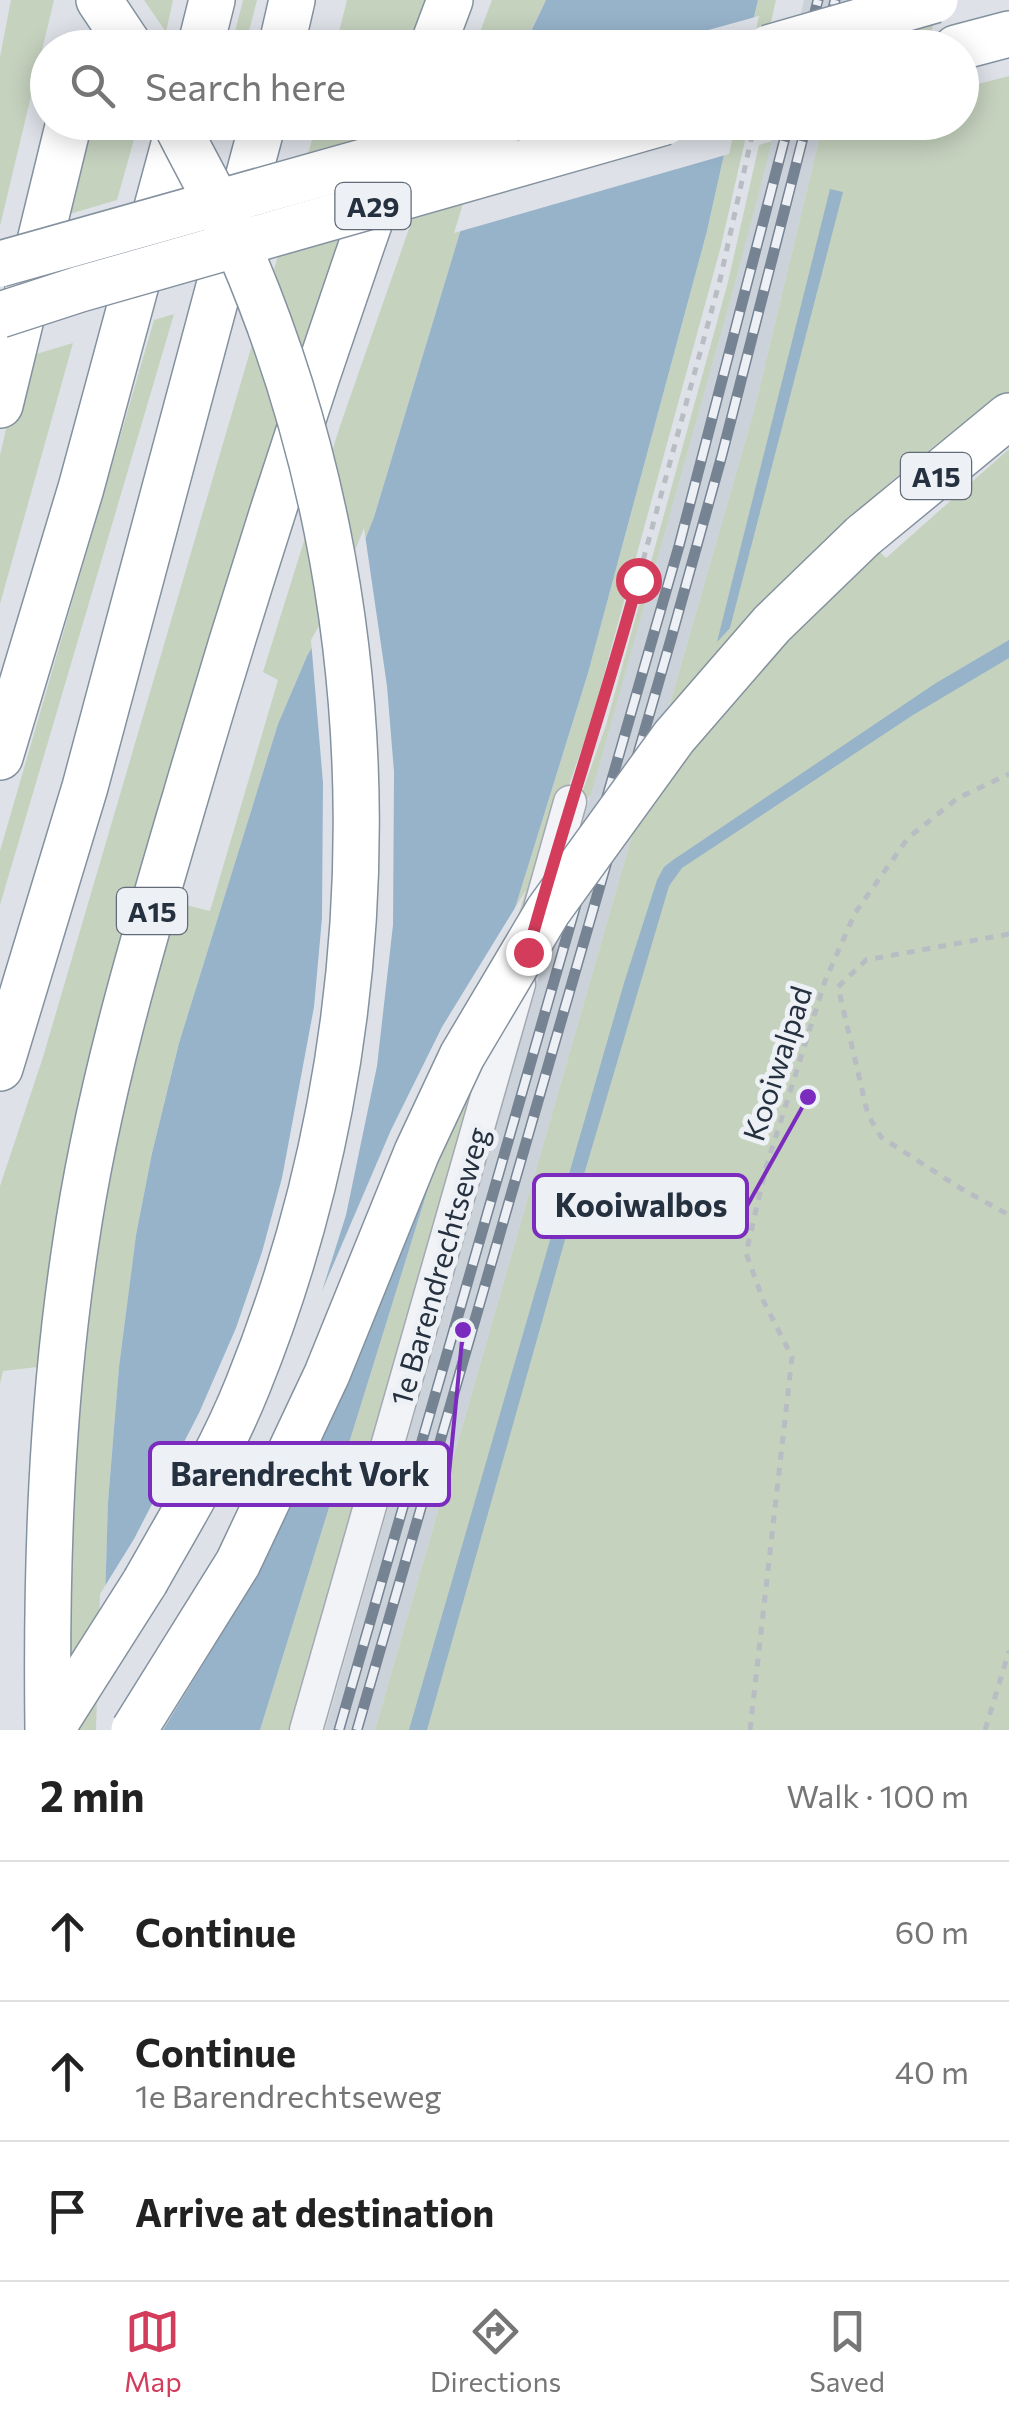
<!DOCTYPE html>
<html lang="en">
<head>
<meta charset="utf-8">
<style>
	:root { --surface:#fff; --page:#f6f6f6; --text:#222; --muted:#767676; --line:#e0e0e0; --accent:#d43c5c }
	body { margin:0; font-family:Commissioner,sans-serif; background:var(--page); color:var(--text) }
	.stop { position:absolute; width:30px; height:30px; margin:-22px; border:8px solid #d43c5c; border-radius:50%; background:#fff }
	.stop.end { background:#d43c5c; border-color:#fff; box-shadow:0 2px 10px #0008 }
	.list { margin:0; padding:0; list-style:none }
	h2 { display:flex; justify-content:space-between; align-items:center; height:130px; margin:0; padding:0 40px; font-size:42px }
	h2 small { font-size:32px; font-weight:400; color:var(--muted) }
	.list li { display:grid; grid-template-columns:65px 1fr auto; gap:30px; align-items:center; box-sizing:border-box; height:140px; padding:0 40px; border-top:2px solid var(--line) }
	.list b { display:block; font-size:38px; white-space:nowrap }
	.list p { margin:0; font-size:32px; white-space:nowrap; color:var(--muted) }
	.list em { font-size:32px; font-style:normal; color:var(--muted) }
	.icon { flex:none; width:55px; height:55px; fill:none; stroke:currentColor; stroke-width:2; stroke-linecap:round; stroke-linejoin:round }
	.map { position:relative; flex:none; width:1009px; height:1730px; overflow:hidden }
	.search { position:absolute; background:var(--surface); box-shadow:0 5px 25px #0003; left:30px; right:30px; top:30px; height:110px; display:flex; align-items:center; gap:25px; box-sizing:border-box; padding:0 35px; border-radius:55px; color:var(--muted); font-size:38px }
	.sheet { height:550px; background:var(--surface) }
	nav { display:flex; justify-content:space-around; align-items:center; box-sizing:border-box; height:140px; border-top:2px solid var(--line); background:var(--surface); font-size:28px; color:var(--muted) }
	nav a { display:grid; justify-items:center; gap:5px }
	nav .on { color:var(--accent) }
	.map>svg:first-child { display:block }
</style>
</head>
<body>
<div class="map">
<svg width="1009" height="1730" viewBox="0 0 1009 1730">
	<rect width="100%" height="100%" fill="#dee2e8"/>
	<g fill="#ccd2da">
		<path d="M804 0H853L841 47 793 48Z"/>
		<path d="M776 123H823L754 411 375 1730H325L735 284Z"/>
	</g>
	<g fill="#c5d2be">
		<path d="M11 0H54L0 226V57Z"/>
		<path d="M144 0H173L166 32Z"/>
		<path d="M243 0H257L245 47H231Z"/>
		<path d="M347 0H435L417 47 335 48Z"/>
		<path d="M492 0H546L523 47 474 48Z"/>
		<path d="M758 0H776L765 47 747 48Z"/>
		<path d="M853 0H939L928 47 841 48Z"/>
		<path d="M1009 76V392C951 430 899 473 848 520L886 558 1009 449V1730H375L754 411 823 123 962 122V88Z"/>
		<path d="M85 123H137L138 125 117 200 63 216Z"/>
		<path d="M317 123H389L46 1366 3 1371 0 1384V1186L43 1057Z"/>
		<path d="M446 123H493L374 517 346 588 307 656 278 724 179 1043 152 1153 136 1235 119 1367 108 1502 101 1730H68L67 1623 78 1418 90 1286 130 1077 178 903 210 911 278 680 263 672 340 426Z"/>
		<path d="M731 123H749L721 246 591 722 564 799 299 1730H260L588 673 707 231Z"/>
		<path d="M772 141 735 284 591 794 571 824 606 725 728 282 759 145Z"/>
		<path d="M174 314 0 905V851L154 320Z"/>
		<path d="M73 343 0 604V455L23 358Z"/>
	</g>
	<g fill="#97b3ca">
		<path d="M546 0H758L747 47 523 48Z"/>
		<path d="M493 123H731L707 231 588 673 260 1730H101L108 1502 119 1367 136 1235 152 1153 179 1043 278 724 307 656 346 588 374 517Z"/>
		<path d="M830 189 843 192 730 628 717 642Z"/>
		<path d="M1009 640V658L913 715 682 868 669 886 570 1222 427 1730H409L624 983 657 880 664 867 673 860 936 683Z"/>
	</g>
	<g fill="#dee2e8">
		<path d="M759 16 752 48 647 47Z"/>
		<path d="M488 122H736L729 154 454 233Z"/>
		<path d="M364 528 387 686 394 772 393 925 377 1066 346 1215 322 1291 391 1130 442 1027 526 890 455 1119 298 1490 239 1605 163 1730H96L100 1594 134 1539 199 1413 236 1328 262 1252 282 1178 314 1007 322 918 323 783 311 640 341 586Z"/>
	</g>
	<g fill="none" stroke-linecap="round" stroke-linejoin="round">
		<defs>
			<g id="minor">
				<path d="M540 908 570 802"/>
				<path d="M306 1730 519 984"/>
			</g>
			<g id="highway">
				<path d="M99 0 131 48"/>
				<path d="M200 48 212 0"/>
				<path d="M281 48 292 0"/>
				<path d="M432 48 450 0"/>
				<path d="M956 48 1009 34"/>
				<path d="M0 405 69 122"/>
				<path d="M863 536 1009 416"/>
				<path d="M0 757 81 488 180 122"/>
				<path d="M0 1068 85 787 263 122"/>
				<path d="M48 1730C46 1569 51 1408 75 1248 97 1094 142 944 186 795 252 569 325 345 405 122"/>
				<path d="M51 1730 145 1582"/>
			</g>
		</defs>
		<use href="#minor" stroke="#a3a9b2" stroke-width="35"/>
		<use href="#highway" stroke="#84919f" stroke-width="48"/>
		<g stroke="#b8bdc3" stroke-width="5" stroke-dasharray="8 8" stroke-linecap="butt">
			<path d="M580 775 604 703 720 280 755 122"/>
			<path d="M1009 934 866 960 838 987 868 1115 881 1137 960 1188 1009 1215"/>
			<path d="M750 1730 792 1357 763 1300 746 1253 765 1171 825 981 855 913 908 838 958 798 1009 774"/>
			<path d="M985 1730 1009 1651"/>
		</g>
		<use href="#minor" stroke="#f1f3f6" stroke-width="32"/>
		<use href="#highway" stroke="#fff" stroke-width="45"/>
		<defs>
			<g id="rail">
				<path d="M806 48 818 0"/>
				<path d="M824 48 835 0"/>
				<path d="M339 1730 679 546 789 122"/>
				<path d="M357 1730 671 639 722 455 807 122"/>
			</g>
		</defs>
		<use href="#rail" stroke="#768392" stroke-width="11"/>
		<use href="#rail" stroke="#edf1f6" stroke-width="8" stroke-dasharray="22" stroke-linecap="butt"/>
		<defs>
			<g id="highway-bridge">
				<path d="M768 48 935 0"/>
				<path d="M0 264 505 122"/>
				<path d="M0 315 80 289 665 122"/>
				<path d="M145 1582C181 1518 221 1453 248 1385 393 1026 394 610 241 253 222 209 197 166 175 122"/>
				<path d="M134 1730 238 1563 327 1374 417 1152 462 1056 548 911 674 737 772 624 863 536"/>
			</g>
		</defs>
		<use href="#highway-bridge" stroke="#84919f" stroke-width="48" stroke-linecap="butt"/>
		<use href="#highway-bridge" stroke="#fff" stroke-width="45"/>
	</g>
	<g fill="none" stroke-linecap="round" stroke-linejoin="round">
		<path stroke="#d43c5c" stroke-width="12" d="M528 952C562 827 604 705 638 580"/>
	</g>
	<g text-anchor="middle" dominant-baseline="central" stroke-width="10" stroke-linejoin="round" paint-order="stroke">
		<g fill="#edf1f6" stroke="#626b77" stroke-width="2.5">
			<rect x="335.5" y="183" width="75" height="46" rx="8"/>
			<rect x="901" y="453" width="70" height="46" rx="8"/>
			<rect x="117" y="888" width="70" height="46" rx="8"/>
		</g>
		<g font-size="28" font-weight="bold" fill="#263140">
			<text x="373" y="206">A29</text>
			<text x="936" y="476">A15</text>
			<text x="152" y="911">A15</text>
		</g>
		<g font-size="30" fill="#263140" stroke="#edf1f6">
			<text transform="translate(776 1063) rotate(-72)">Kooiwalpad</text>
			<text transform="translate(438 1266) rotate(-74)">1e Barendrechtseweg</text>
		</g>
	</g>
	<path fill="none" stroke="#7b2cbf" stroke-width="4" d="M808 1097L747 1206M463 1330L449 1474"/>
	<g fill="#7b2cbf" stroke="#edf1f6" stroke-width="4">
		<circle cx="808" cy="1097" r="10"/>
		<circle cx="463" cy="1330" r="10"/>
	</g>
	<g fill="#edf1f6" stroke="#7b2cbf" stroke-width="4">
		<rect x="534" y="1175" width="213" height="62" rx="10"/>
		<rect x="150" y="1443" width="299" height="62" rx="10"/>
	</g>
	<g font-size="32" text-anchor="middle" font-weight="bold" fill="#263140">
		<text x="641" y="1217">Kooiwalbos</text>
		<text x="300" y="1486">Barendrecht Vork</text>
	</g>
</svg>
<div class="stop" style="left:638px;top:580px"></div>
<div class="stop end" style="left:528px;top:952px"></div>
<div class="search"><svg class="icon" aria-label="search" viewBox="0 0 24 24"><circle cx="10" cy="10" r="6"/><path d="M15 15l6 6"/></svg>Search here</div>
</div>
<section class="sheet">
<h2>2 min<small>Walk · 100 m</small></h2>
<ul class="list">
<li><svg class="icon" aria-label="ahead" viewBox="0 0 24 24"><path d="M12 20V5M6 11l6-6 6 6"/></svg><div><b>Continue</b></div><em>60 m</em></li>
<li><svg class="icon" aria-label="ahead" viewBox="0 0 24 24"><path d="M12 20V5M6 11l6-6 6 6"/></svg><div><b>Continue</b><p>1e Barendrechtseweg</p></div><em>40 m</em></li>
<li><svg class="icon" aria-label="arrive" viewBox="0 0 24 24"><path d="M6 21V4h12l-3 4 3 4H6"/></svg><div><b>Arrive at destination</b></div></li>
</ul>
</section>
<nav>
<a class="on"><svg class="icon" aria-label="map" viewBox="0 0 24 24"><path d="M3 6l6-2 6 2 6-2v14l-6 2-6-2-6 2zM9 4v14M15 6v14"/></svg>Map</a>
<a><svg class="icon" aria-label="directions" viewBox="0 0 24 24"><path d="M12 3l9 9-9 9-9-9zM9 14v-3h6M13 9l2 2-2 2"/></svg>Directions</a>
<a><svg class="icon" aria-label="saved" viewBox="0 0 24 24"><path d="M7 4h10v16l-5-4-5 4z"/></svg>Saved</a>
</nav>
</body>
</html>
